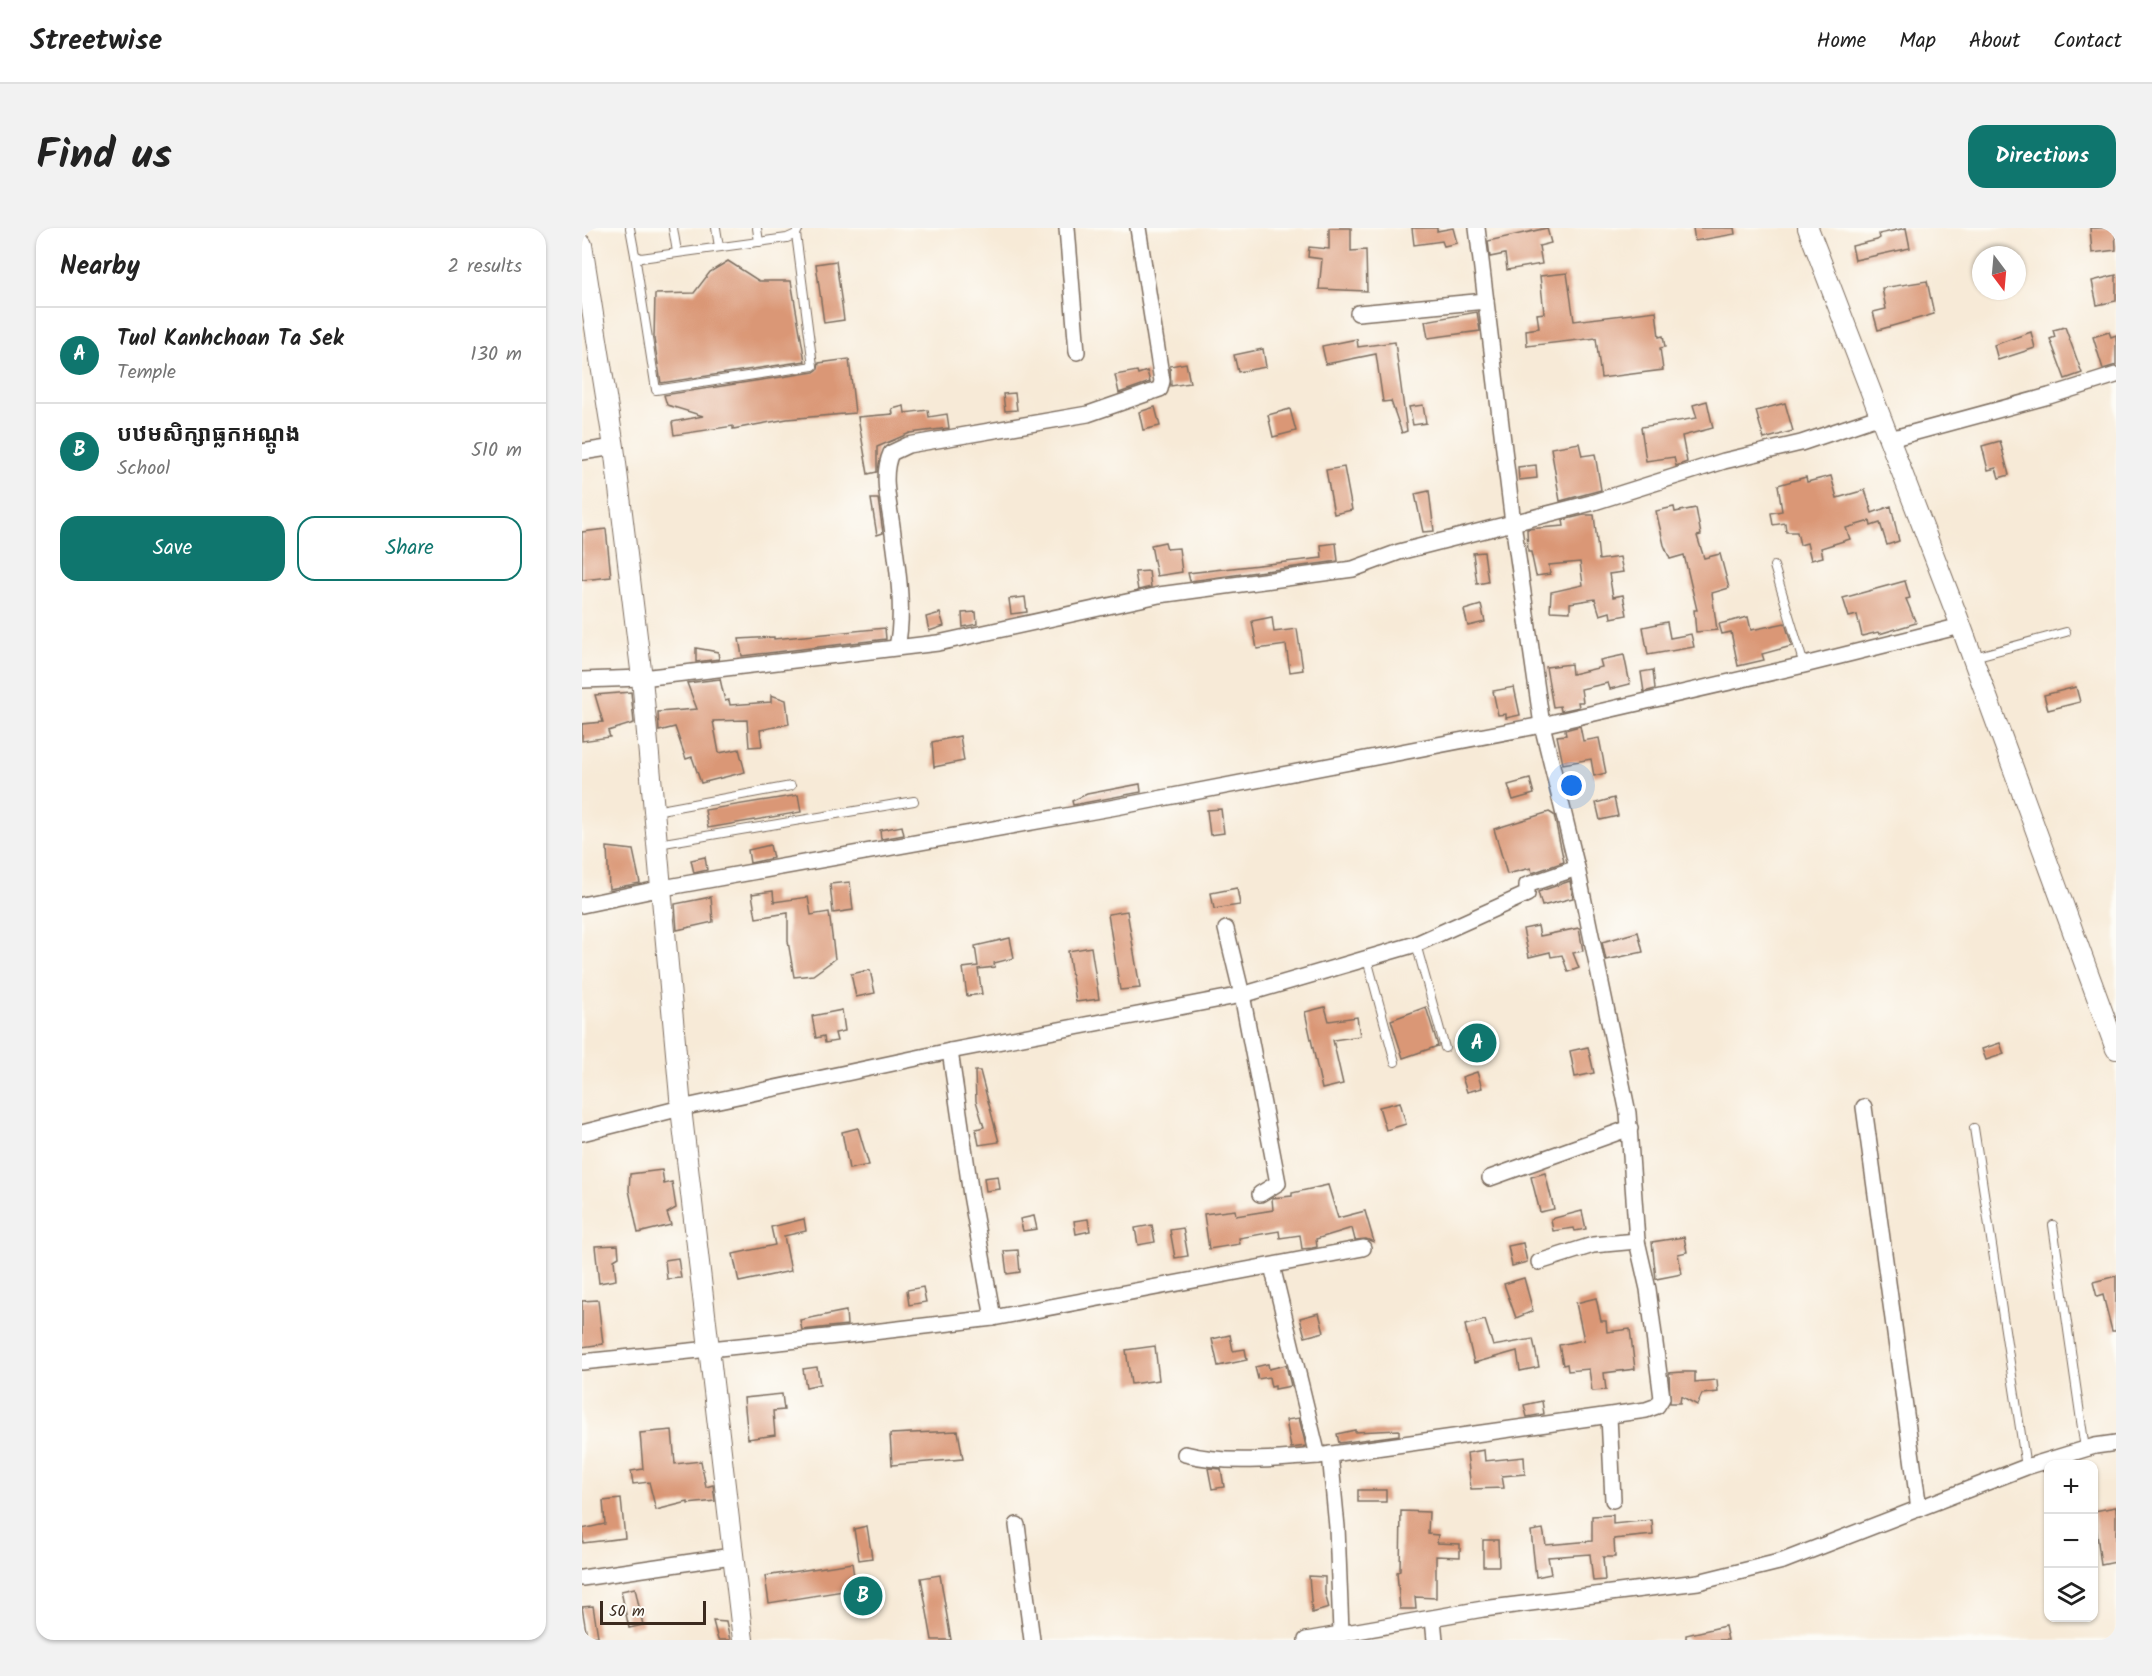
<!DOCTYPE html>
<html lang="en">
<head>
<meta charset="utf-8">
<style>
	:root { --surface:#fff; --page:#f2f2f2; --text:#222; --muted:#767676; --line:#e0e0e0; --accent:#0f766e }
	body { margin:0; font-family:Kalam,"Noto Sans Khmer",sans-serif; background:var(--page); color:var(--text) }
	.controls { position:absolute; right:18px; bottom:18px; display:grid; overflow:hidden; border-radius:12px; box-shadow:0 2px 4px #0004 }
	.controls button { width:54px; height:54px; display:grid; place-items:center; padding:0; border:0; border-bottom:2px solid var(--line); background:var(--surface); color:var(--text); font:30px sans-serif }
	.compass { position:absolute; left:1390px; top:18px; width:54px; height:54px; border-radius:50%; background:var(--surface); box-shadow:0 2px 4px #0004; rotate:164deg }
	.scale { position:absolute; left:18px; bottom:15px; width:106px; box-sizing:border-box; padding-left:6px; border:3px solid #3b2a1e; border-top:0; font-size:16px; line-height:21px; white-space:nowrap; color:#3b2a1e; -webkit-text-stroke:4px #fdfcf7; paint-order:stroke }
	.you { position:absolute; left:990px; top:558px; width:21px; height:21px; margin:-15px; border:4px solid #fff; border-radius:50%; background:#1a73e8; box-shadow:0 0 0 9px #1a73e833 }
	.badge { display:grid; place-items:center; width:39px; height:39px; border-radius:50%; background:var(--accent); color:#fff; font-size:20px; font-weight:700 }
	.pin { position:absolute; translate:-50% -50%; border:3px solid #fff; box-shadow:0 2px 6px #0006 }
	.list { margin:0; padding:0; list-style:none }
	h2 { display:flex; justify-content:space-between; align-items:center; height:78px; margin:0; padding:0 24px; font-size:26px }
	h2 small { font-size:20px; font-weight:400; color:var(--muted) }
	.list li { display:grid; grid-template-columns:39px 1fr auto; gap:18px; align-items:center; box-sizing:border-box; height:96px; padding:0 24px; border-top:2px solid var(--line) }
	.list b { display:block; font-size:22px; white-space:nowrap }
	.list p { margin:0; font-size:20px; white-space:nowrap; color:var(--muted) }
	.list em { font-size:20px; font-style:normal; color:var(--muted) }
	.actions { display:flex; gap:12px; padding:18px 24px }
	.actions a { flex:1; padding:14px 0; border:2px solid var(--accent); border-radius:18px; text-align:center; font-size:21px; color:var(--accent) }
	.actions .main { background:var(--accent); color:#fff }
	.icon { flex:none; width:33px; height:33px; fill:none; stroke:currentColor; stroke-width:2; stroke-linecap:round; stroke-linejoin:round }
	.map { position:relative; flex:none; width:1534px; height:1412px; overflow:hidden; border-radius:18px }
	header { display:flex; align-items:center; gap:36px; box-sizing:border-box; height:84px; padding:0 30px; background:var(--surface); border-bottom:2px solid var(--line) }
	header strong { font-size:28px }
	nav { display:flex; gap:33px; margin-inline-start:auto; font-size:21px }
	.intro { display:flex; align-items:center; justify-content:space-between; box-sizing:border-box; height:144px; padding:0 36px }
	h1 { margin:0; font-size:42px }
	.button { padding:15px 27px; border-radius:18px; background:var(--accent); color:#fff; font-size:21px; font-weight:700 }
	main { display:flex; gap:36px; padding:0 36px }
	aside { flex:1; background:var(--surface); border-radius:18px; box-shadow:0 2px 4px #0004 }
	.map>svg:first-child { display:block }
</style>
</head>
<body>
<header>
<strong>Streetwise</strong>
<nav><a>Home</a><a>Map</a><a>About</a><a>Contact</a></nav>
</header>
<div class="intro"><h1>Find us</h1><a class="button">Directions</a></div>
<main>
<aside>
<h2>Nearby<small>2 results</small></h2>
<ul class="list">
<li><span class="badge">A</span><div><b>Tuol Kanhchoan Ta Sek</b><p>Temple</p></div><em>130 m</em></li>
<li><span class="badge">B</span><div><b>បឋមសិក្សាធ្លកអណ្តូង</b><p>School</p></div><em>510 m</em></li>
</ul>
<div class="actions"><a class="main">Save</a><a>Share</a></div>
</aside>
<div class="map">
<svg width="1534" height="1412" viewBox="0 0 1534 1412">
	<rect width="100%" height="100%" fill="#fdfcf7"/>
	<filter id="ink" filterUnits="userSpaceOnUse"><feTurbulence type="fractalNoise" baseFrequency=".0167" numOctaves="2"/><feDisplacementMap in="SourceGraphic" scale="12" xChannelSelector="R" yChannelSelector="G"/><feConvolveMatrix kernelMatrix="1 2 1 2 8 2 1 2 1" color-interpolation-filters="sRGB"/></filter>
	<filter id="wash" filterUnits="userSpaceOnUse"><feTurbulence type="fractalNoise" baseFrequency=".008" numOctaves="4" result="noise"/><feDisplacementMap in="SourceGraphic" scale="24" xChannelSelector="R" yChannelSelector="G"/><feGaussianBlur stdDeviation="1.35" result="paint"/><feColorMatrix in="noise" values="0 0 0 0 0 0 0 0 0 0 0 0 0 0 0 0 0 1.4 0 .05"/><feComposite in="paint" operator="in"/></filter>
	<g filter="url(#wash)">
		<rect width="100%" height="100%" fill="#f7ead7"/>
		<g id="blocks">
			<g fill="#da9776">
				<path d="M747 0H769V23L784 22 785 63 737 61 740 31 726 29 727 19 747 21Z"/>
				<path d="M830 0H855V3L871 0 875 15 862 18 860 13 832 17Z"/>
				<path d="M965 0 969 15 957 18 960 36 925 42 923 26 908 29 906 13Z"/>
				<path d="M1111 0H1152L1153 6 1113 13Z"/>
				<path d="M1324 0 1328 20 1273 32 1270 18 1295 12 1298 10 1297 6Z"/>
				<path d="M1508 0H1533L1534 22 1510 25Z"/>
				<path d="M146 33 177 53H209L223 133 79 155 72 111 73 66 112 65 128 44Z"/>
				<path d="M254 33 262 92 242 95 234 36Z"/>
				<path d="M985 45 992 93 1074 83 1077 109 1081 108 1083 119 1078 120 1081 142 1019 150 1014 110 945 118 944 102 957 100 955 86 962 85 958 48Z"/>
				<path d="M1534 47V73L1515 77 1510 53Z"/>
				<path d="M1345 53 1352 86 1296 102 1291 84 1304 81 1300 60Z"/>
				<path d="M895 84 898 103 846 110 843 93Z"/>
				<path d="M1483 99 1500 145 1483 151 1468 111 1473 109 1471 102Z"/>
				<path d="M1449 104 1453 120 1416 132 1412 117Z"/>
				<path d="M1527 104 1529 109 1534 107V137L1521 141 1511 109Z"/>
				<path d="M775 111 776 119 813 114 825 203 820 205 809 173 801 174 794 126 744 136 740 118Z"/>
				<path d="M681 121 684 139 656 144 652 127Z"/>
				<path d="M267 131 273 185 205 191 151 201V198L92 207 90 194 121 188 85 177 82 167 232 144 236 141 237 135Z"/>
				<path d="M604 135 608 155 589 158 588 138Z"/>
				<path d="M555 143 556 146 565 143 568 154 537 165 533 147Z"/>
				<path d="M433 165 435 182 423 183 421 166Z"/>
				<path d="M1125 173 1131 200 1100 208 1105 234 1094 238 1092 229 1064 233 1059 199 1115 190 1111 177Z"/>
				<path d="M1203 175 1211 203 1182 211 1174 183Z"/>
				<path d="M841 177 844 195 831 197 827 179Z"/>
				<path d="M322 178 323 185 346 182 347 189 365 186 367 200 328 205 295 219V244L286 246 276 189 311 186 310 181Z"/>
				<path d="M573 179 578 198 561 202 557 184Z"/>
				<path d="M708 181 714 203 691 209 686 187Z"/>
				<path d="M1418 213 1427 247 1417 250 1414 240 1406 242 1400 218Z"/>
				<path d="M997 215 1000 228 1013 226 1019 262 978 273 969 220Z"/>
				<path d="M954 237 955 250 937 252 936 239Z"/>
				<path d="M762 239 770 282 752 286 744 242Z"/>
				<path d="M1249 248 1255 270 1283 262 1290 285 1309 278 1317 313 1305 317 1298 295 1289 298 1288 293 1264 300 1268 311 1239 320 1241 329 1229 332 1225 315 1218 317 1215 304H1204L1203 295 1191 297 1189 285 1200 283 1196 257 1224 249 1225 254Z"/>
				<path d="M847 263 852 303 841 304 833 266Z"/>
				<path d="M289 271H296L299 291 301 305 295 307Z"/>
				<path d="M1092 279 1093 284 1114 280 1119 307 1115 308 1122 330 1138 326 1147 360 1130 365 1135 402 1114 404 1112 382H1115L1102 327 1088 331 1082 317 1074 283Z"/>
				<path d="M1002 287H1012L1017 332 1038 329 1041 344 1027 346 1031 369 1041 367 1045 387 1029 390 1028 384 1018 387 1013 371 988 375V384L968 383 969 364 1001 357 998 334 967 337 968 346 954 348 949 324H946L945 301 982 298 981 292Z"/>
				<path d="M24 301 29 349 0 352V304Z"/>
				<path d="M583 314 585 321 597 320 600 344 575 348 569 317Z"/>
				<path d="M754 315 756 333 608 353 606 345 740 330 739 317Z"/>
				<path d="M902 324 906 354 895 356 891 325Z"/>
				<path d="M567 343 569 359 556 362 553 344Z"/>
				<path d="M1323 353 1328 370 1324 371 1334 395 1297 406 1296 404 1280 408 1275 387 1267 389 1261 370Z"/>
				<path d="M443 369 445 384 429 386 427 371Z"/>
				<path d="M899 377 903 394 886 398 882 382Z"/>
				<path d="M394 384 395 396 381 399 380 385Z"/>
				<path d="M358 385 362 398 347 403 344 389Z"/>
				<path d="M690 389 692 404 715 401 721 442 708 444 704 417 675 421 670 393Z"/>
				<path d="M1166 389 1169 402 1203 395 1210 418 1180 426 1182 432 1156 438 1149 404 1140 406 1137 396Z"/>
				<path d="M1085 394 1088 410 1109 406 1112 419 1066 427 1061 399Z"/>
				<path d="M303 400 304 411 160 428 157 411 192 409V411Z"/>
				<path d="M114 420 136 424 137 431 114 434Z"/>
				<path d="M1042 427 1048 456 1028 461 1026 455 999 461 1001 474H996L997 479 979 483 978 478 971 479 964 439 989 436 990 446 1020 439 1018 432Z"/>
				<path d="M1071 442 1073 461 1062 464 1059 444Z"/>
				<path d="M138 451 143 473 147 472 148 477 189 474V467L204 472 207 496 178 502 180 518 167 519 165 492 131 493 137 525 157 521 163 544 119 555 110 529 104 531 93 499 77 503 76 484 115 481 105 455Z"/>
				<path d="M932 459 938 487 924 490V486L916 487 911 463Z"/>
				<path d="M1494 459 1498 474 1466 482 1462 467Z"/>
				<path d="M49 464 52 495 26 503 28 509 0 513V496L21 494 13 467Z"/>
				<path d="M998 498 1001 513 1017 510 1024 545 1012 548 1009 531 981 536 975 508 984 507 983 502Z"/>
				<path d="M378 508 382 533 352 539 350 514Z"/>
				<path d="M948 551 952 566 931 572 926 557Z"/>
				<path d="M558 556 559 564 491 577 490 573 505 566Z"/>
				<path d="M216 567 219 584 126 600 123 582Z"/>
				<path d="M1032 570 1036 588 1018 592 1014 575Z"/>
				<path d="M639 581 642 605 628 607 625 582Z"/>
				<path d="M967 584 972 587 982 634 950 645 949 640 925 646 912 601Z"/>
				<path d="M320 598 322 607 299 611 298 602Z"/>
				<path d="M188 617 191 630 168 635 166 622Z"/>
				<path d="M25 619 51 622 58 655 27 661Z"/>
				<path d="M123 629 125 642 112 645 109 632Z"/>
				<path d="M988 653 991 670 960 678 956 664Z"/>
				<path d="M268 654 271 682 251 685 248 656Z"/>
				<path d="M655 660 658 677 632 681 629 665Z"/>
				<path d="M191 663 192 674 226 669 229 687 247 684 253 731 231 747 212 749 206 713V685L174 690 170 666Z"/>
				<path d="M129 669 131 694 95 702 93 676Z"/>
				<path d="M545 683 558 760 538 762 526 686Z"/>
				<path d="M956 698 958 708 997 700 1001 723 991 725 997 740 986 744 980 727 969 729 968 724 947 729 941 701Z"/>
				<path d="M1056 704 1061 724 1024 732 1020 714Z"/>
				<path d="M428 710 432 730 412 735 413 739 396 741 400 766 385 768 381 740 396 738 393 718Z"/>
				<path d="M509 719 517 771 494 774 486 723Z"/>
				<path d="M288 742 293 765 274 769 269 746Z"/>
				<path d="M743 779 747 793 775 789 778 808 751 812 761 856 740 861 723 784Z"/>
				<path d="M844 779 856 818 821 830 809 792Z"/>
				<path d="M260 782 263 803 253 805 255 813 243 815 242 808 234 810 230 788Z"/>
				<path d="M1418 815 1422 826 1404 832 1400 821Z"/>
				<path d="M1006 819 1012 845 993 849 988 823Z"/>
				<path d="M393 843H398L417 914 397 917 394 901 402 899 394 873Z"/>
				<path d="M895 844 900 860 885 864 880 849Z"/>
				<path d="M818 874 824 896 804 902 797 879Z"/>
				<path d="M276 900 287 937 267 941 260 904Z"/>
				<path d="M80 942 82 956 90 954 94 980 85 985 89 997 56 1005 47 962 48 946Z"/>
				<path d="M963 945 972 981 958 984 949 949Z"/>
				<path d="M416 948 418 961 404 963 402 950Z"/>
				<path d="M746 957 756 990 783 983 792 1014 784 1011 773 1012 770 1000 734 1011 735 1019 730 1020 720 1021 718 1007 698 1010 697 1003 657 1010 658 1016 627 1021 622 986 653 982 654 988 691 982 690 970 710 968V965Z"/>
				<path d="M1000 983 1004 1001 993 1003 992 1000 971 1003 969 991Z"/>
				<path d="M452 988 455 1001 441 1003 438 991Z"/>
				<path d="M222 991 224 1003 202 1008 209 1043 157 1054 151 1026 193 1017 189 999Z"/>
				<path d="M506 991 508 1003 494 1006 492 993Z"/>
				<path d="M570 997 573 1014 556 1017 553 1000Z"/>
				<path d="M601 1000 606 1028 593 1030 588 1002Z"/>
				<path d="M1102 1009 1105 1024 1096 1026 1100 1046 1074 1051 1070 1014Z"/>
				<path d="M941 1015 945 1034 930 1038 926 1018Z"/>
				<path d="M36 1017 37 1029 32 1032 34 1052 17 1055 13 1018Z"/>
				<path d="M436 1022 438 1044 425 1046 422 1023Z"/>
				<path d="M96 1030 99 1050 85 1051 83 1032Z"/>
				<path d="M1534 1048V1103H1530L1521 1067 1515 1069 1511 1054Z"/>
				<path d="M942 1050 951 1083 934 1090 922 1056Z"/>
				<path d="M341 1059 344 1074 327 1077 325 1062Z"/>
				<path d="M1014 1070 1019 1093H1024L1025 1104 1048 1101 1053 1141 1022 1145 1024 1162 1010 1163 1007 1141 986 1143 985 1136 981 1137 977 1117 1002 1112 994 1075Z"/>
				<path d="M16 1072 21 1116 0 1119V1073Z"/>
				<path d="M264 1083 265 1097 220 1102 218 1092Z"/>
				<path d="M737 1085 742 1104 723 1109 718 1090Z"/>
				<path d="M903 1092 911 1118 951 1111 957 1139 938 1143 935 1123 892 1135 883 1097Z"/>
				<path d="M648 1107 651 1123 663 1121 665 1132 636 1138 630 1111Z"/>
				<path d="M573 1118 577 1152 549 1156 544 1122Z"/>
				<path d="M686 1136 687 1141 704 1137 709 1158 693 1161V1158L689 1159 687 1149 676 1151 673 1139Z"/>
				<path d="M235 1139 238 1156 224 1159 221 1141Z"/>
				<path d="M1101 1144H1113V1154L1135 1152 1136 1164 1120 1166 1115 1177 1099 1168 1098 1175H1088L1087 1145Z"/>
				<path d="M200 1166 202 1182 191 1183 193 1207 166 1211 162 1170Z"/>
				<path d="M960 1173 962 1186 945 1189 942 1177Z"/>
				<path d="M717 1190 724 1218 709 1220 704 1192Z"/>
				<path d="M90 1202 93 1236 119 1233 124 1259 131 1257 133 1273 106 1276V1274L74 1282 67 1254 51 1256 49 1243 61 1241 58 1205Z"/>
				<path d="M773 1202V1204L817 1202V1207L757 1215 755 1206Z"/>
				<path d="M376 1203 381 1231 310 1237 308 1206Z"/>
				<path d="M902 1222 903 1233 942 1229 943 1246 920 1248 922 1260 889 1261 885 1225Z"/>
				<path d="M626 1240 639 1241 642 1259 630 1261Z"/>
				<rect x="776" y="1262" width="28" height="12"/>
				<path d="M39 1271 43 1310 1 1315 0 1301 23 1296 21 1273Z"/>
				<path d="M1534 1279V1334L1519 1337 1512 1283Z"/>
				<path d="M819 1283 847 1284 846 1306 856 1307 855 1315 878 1316V1329L854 1328V1370L833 1369 834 1381H818L815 1344 818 1343Z"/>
				<path d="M1031 1287V1296L1070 1292 1071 1307 1032 1311 1033 1329H1021L1023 1352 1011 1353 1008 1326 966 1329 969 1346 954 1349 949 1303 961 1301 964 1317 1010 1313V1288Z"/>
				<path d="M285 1298 290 1330 277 1332 272 1301Z"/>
				<path d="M901 1312H916L917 1338H901Z"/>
				<path d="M270 1335 274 1361 187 1375 183 1348Z"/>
				<path d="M358 1347 369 1412H350L339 1350Z"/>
				<path d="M727 1348 743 1349V1366L747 1380 730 1385Z"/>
				<path d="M53 1360 61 1397 47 1400 39 1363Z"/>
				<path d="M11 1378 16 1408 5 1409 0 1379Z"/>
				<path d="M131 1393 144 1394 148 1412H136Z"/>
				<path d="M1143 1398 1146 1412H1104V1407Z"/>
			</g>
		</g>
	</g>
	<g filter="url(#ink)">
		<use href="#blocks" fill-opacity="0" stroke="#7d6d5f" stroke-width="1.5"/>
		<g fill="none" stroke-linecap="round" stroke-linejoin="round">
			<defs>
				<g id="service">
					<path d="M48 0 53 27 59 30 205 10 214 6 217 0"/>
					<path d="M91 0 95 24"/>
					<path d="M134 0 137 19"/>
					<path d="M175 0 177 14"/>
					<path d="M53 27 74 162 231 138 214 6"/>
					<path d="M1192 338 1222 437"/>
					<path d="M1392 429 1484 404"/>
					<path d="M73 583 209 558"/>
					<path d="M76 616 332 573"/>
					<path d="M834 716 863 820"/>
					<path d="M785 731 813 834"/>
					<path d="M1392 900 1444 1239"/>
					<path d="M1471 997 1503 1221"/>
				</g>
				<g id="minor">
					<path d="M485 0 495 124"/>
					<path d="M776 85 904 73"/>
					<path d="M1308 211 1467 168 1534 147"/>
					<path d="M0 224 32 219"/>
					<path d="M315 419C323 381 315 337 310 298 307 275 299 247 309 225L326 217 506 186 578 161 580 153 556 0"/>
					<path d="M0 452 60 450 356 415 577 367 771 341 817 324 1009 275 1142 233 1219 215 1299 188"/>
					<path d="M0 677 81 660 534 579 960 497 1222 437 1379 398"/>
					<path d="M644 701 660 767 696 955 678 966"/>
					<path d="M368 823 389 967 411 1090"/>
					<path d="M1282 879 1337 1281"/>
					<path d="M0 905 99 880 368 823 660 767 834 716 945 666V657L995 640"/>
					<path d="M908 950 1048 900"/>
					<path d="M957 1034 1011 1017 1055 1013"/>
					<path d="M690 1038 736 1228"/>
					<path d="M0 1134 265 1107 411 1090 781 1020"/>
					<path d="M1027 1188 1031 1272"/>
					<path d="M603 1226C646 1237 693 1231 736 1228L1064 1182 1075 1178 1080 1170 1066 1061 1055 1013 1046 885 995 640 960 497 931 295 895 0"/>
					<path d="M748 1226 755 1299 759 1404"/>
					<path d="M435 1297 450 1412"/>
					<path d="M0 1350 150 1328"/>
					<path d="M851 1391 853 1412"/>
					<path d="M724 1412 901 1381 1116 1354 1201 1333 1444 1239 1513 1218 1534 1215"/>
				</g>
				<g id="tertiary">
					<path d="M1226 0 1379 398 1534 821"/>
					<path d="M0 17 32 219 60 450 99 880 161 1412"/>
				</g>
			</defs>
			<use href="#service" stroke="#7d6d5f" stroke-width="10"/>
			<use href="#minor" stroke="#7d6d5f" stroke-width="18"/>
			<use href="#tertiary" stroke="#7d6d5f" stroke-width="22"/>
			<use href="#service" stroke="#fff" stroke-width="8"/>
			<use href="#minor" stroke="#fff" stroke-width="15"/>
			<use href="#tertiary" stroke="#fff" stroke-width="20"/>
		</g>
	</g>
</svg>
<div class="controls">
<button>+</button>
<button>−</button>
<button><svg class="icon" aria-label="layers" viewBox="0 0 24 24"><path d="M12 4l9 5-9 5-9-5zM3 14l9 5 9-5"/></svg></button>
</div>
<svg class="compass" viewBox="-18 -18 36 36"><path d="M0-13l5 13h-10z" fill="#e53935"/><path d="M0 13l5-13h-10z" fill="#767676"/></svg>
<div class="scale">50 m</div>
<div class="you"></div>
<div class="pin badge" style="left:895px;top:815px">A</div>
<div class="pin badge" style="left:281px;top:1368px">B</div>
</div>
</main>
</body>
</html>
